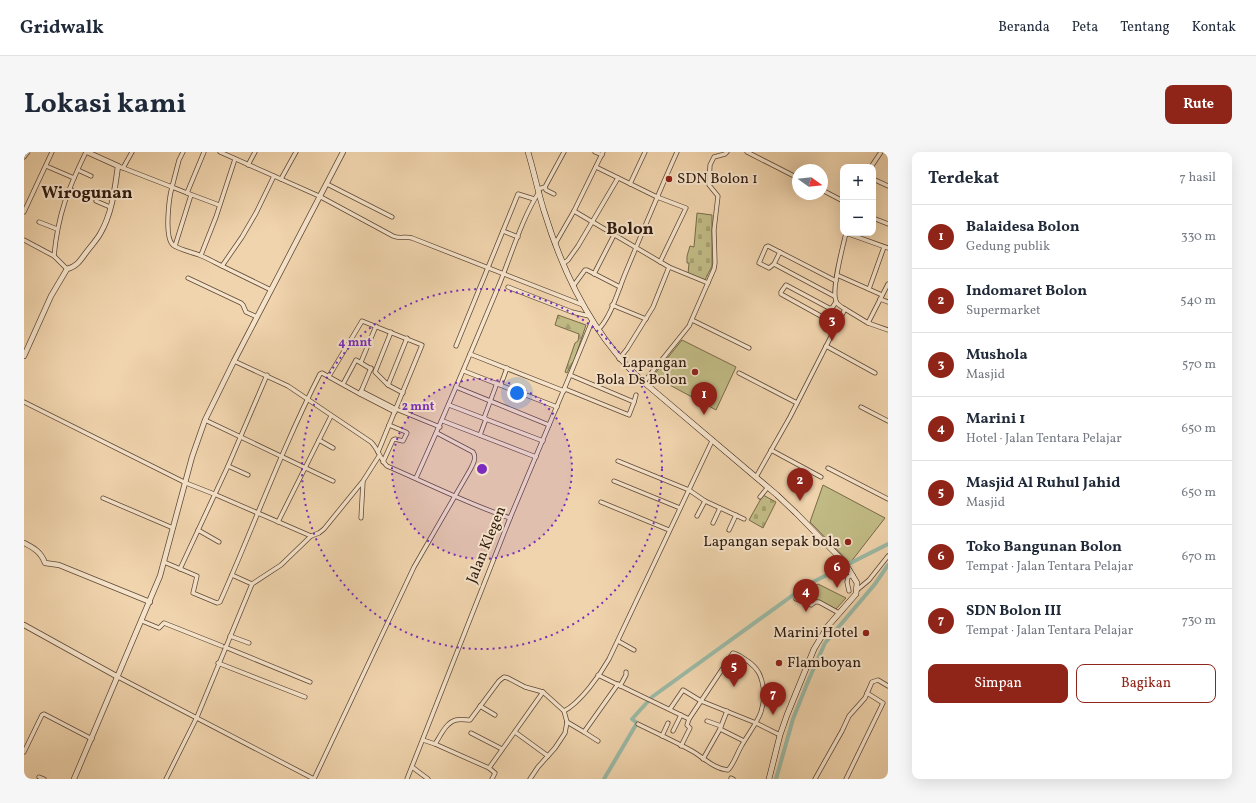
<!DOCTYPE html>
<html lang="id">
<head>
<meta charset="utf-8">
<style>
	:root { --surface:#fff; --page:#f6f6f7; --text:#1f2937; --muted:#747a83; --line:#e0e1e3; --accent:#8f2418 }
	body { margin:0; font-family:Vollkorn,serif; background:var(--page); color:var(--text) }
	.controls { position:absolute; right:12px; top:12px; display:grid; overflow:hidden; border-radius:8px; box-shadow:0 4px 16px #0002 }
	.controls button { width:36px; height:36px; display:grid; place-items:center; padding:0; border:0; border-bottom:1px solid var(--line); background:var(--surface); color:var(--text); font:20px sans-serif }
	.compass { position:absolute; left:768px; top:12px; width:36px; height:36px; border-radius:50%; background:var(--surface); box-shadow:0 4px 16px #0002; rotate:105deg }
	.you { position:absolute; left:493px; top:241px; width:14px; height:14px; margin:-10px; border:3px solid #fff; border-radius:50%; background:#1a73e8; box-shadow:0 0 0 6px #1a73e833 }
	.badge { display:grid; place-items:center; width:26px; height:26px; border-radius:50%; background:var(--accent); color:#fff; font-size:13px; font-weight:700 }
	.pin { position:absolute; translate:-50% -33px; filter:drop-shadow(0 1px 2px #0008) }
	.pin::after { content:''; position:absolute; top:21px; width:14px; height:12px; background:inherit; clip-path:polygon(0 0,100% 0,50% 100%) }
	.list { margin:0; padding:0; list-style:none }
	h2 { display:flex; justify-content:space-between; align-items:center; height:52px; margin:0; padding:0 16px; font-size:17px }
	h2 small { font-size:13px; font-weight:400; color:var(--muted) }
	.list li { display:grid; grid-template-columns:26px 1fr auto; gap:12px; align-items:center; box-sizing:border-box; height:64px; padding:0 16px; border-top:1px solid var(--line) }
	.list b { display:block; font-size:15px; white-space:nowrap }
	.list p { margin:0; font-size:13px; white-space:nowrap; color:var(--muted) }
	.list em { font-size:13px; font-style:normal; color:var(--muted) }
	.actions { display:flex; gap:8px; padding:12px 16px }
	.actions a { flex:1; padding:9px 0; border:1px solid var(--accent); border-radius:8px; text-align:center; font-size:14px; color:var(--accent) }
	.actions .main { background:var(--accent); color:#fff }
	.map { position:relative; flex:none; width:864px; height:627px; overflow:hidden; border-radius:8px }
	header { display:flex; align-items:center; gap:24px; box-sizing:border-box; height:56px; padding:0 20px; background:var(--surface); border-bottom:1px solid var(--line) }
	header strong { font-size:19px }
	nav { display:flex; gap:22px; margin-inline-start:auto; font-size:14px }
	.intro { display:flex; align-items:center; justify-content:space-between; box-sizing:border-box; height:96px; padding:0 24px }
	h1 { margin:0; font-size:28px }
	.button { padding:10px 18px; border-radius:8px; background:var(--accent); color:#fff; font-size:14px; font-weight:700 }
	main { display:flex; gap:24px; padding:0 24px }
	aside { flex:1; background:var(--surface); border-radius:8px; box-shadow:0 4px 16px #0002 }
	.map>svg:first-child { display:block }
</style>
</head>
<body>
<header>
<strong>Gridwalk</strong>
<nav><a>Beranda</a><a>Peta</a><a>Tentang</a><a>Kontak</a></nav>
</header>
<div class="intro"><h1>Lokasi kami</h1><a class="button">Rute</a></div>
<main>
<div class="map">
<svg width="864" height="627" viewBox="0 0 864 627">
	<defs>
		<pattern id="forest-firs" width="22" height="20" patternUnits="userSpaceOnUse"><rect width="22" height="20" fill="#c1bb85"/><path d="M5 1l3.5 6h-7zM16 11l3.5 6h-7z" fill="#a6a072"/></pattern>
		<pattern id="cemetery-stones" width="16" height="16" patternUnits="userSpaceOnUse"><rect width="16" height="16" fill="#c1bb85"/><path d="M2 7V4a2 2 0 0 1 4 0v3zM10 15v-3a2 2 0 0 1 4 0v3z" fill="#a6a072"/></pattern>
	</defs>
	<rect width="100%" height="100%" fill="#f0d4ad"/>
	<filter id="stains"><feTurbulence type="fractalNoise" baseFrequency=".005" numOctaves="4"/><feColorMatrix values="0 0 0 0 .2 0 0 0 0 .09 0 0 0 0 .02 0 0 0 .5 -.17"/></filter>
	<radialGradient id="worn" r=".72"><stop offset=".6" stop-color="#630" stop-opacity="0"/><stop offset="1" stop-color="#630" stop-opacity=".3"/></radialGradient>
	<path fill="url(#forest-firs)" stroke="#786a4a" d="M534 163 562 173 550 209 548 211 543 221 541 220 551 191 554 189 555 182 531 173Z"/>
	<g fill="url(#cemetery-stones)" stroke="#786a4a">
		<path d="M673 61 688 63V114L681 128 664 122 665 111H663V104L666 94 670 95Z"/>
		<path d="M739 343 752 350 739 376 725 368Z"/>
	</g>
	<g fill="#c1bb85" stroke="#786a4a">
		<path d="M658 188 712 215 692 258 629 224Z"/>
		<path d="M799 333 861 366 826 411 786 370Z"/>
		<path d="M794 432 822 446 812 457 779 441Z"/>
	</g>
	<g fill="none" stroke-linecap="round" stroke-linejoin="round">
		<g stroke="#9bb9a5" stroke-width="4">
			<path d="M580 627 613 571 608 567 628 545 783 433 864 392"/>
			<path d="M752 627 769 567 785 527 801 491 851 432 864 413"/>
		</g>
		<defs>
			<g id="minor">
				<path d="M180 0 163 41 195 53"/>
				<path d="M196 0 295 44 369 84C376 87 381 84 388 86L559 153"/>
				<path d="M571 0 578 3"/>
				<path d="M723 0 774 26"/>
				<path d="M0 5 4 0"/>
				<path d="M224 13 231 0"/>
				<path d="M22 14 50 26"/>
				<path d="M94 14 148 35 155 8 159 0"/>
				<path d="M572 15 633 45 662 56 636 110"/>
				<path d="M847 15 857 0"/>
				<path d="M99 16 108 0"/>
				<path d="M54 18 67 24"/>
				<path d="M257 27 272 0"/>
				<path d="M849 27 864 34"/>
				<path d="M303 32 368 65"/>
				<path d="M606 32 621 0"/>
				<path d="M521 35 522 38 530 42"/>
				<path d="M45 37 63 45"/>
				<path d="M514 37 521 35 540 0"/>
				<path d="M798 38 819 49"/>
				<path d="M163 41 148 35C145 46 140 85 149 93 156 98 168 100 175 103 183 106 190 110 198 114L218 85 232 61 250 24"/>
				<path d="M72 49 86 55"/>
				<path d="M550 59 645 115 684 131"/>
				<path d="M0 60 28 0"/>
				<path d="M849 66 864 72"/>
				<path d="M15 70 33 77"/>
				<path d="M479 79 494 85"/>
				<path d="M0 88 30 104 43 117"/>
				<path d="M531 92 550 59 579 0"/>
				<path d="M151 94 167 43"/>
				<path d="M756 100 750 112 810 144"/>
				<path d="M177 103 192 65 211 7"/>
				<path d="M30 104C34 62 44 37 62 0"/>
				<path d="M540 111 544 108 554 94 594 26"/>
				<path d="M750 112 745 116 735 111 742 95 744 94 812 129"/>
				<path d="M198 114 247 138"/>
				<path d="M570 122 590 83"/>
				<path d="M813 123 858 143"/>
				<path d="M164 126 217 151 219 153 222 160 233 165"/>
				<path d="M550 133 561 118H563L596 135"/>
				<path d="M484 135 548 160 565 164"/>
				<path d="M845 137 860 95"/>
				<path d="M856 147 864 150"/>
				<path d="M812 150 808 156H805L762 133 757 140V142L813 173"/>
				<path d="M588 153 622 167"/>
				<path d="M821 157 844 171 864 178"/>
				<path d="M668 168 725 196"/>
				<path d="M844 171 864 132"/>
				<path d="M574 178C587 165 594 139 601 122 618 81 635 40 653 0"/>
				<path d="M367 180 351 220 364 233 383 186"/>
				<path d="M432 194 494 42 510 47"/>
				<path d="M802 194 851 221"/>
				<path d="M446 202 540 239"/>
				<path d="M595 207 603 197 629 155 645 115"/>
				<path d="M210 209 264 234 347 290C355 298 356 307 363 314 405 332 444 352 486 366"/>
				<path d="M337 210 352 174"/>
				<path d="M347 216 336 242 371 260"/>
				<path d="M440 219 533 255"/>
				<path d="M715 221 773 251"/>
				<path d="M305 224 338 169 398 193 354 300"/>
				<path d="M620 230 665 174 690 117 691 111 690 78 694 44 685 33 686 13 690 5 701 2 703 0"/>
				<path d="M319 232 332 208 347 217"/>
				<path d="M477 232 483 216"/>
				<path d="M364 233 379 241"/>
				<path d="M432 235 525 273"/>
				<path d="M541 237 605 263 610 250 546 223"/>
				<path d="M337 239 372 257 416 275"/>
				<path d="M0 250 162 331 190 342 287 384"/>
				<path d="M610 250 612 243"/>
				<path d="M425 253 519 289"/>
				<path d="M837 255 864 269"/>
				<path d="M460 266 473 231"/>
				<path d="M181 268 309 329"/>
				<path d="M419 269 512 305"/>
				<path d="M456 283 462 267"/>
				<path d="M295 288 309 296"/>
				<path d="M747 298 797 325"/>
				<path d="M594 309 665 338 681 349 720 367"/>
				<path d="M359 310 369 288 371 287 379 289 383 281 382 280 365 273"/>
				<path d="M204 314 224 323"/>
				<path d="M804 316 864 347"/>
				<path d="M732 325 766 265 821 157C818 155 813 153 812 149 807 138 819 94 822 81L864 96"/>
				<path d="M392 326C421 262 448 198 475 133 487 104 498 66 515 40"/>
				<path d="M590 329 656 356"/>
				<path d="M736 345 744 335"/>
				<path d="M79 346 149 376"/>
				<path d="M577 350 645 378"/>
				<path d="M673 364 681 349"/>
				<path d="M337 366 339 330"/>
				<path d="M254 370 307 264"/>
				<path d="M689 371 696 356"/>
				<path d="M174 378 195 390"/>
				<path d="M705 378 712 363"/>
				<path d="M140 410 173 424 169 441 193 451 196 450C230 374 258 296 296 222L298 221 336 242"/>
				<path d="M156 417 204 314 243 223"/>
				<path d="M228 432 257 413 287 384 295 381 300 377 339 329 355 304"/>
				<path d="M833 438 845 428 864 404"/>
				<path d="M825 439 823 430 824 425 829 423"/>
				<path d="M772 447 787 453 791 450H795L815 461"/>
				<path d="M118 469 135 476 140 471 198 494"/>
				<path d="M206 484 225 491"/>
				<path d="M594 489 610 498"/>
				<path d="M201 495 286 530"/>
				<path d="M194 511 281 545"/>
				<path d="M574 523 665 567 677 549 732 571 756 583"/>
				<path d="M94 525 290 627"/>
				<path d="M596 534 602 523V520"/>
				<path d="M456 554 471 563"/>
				<path d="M683 569 697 574"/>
				<path d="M543 570 560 580 594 532"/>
				<path d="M614 572C632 581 650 589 668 599 679 605 690 617 704 618 710 612 713 601 718 593 730 572 743 561 739 534 737 523 734 517 725 510 720 507 715 502 709 501L677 549 659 538 646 557"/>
				<path d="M696 577 720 589"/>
				<path d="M649 579 657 563"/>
				<path d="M491 580 524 604"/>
				<path d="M560 580 574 589"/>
				<path d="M447 581 478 597"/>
				<path d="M638 584 644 571"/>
				<path d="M399 588 411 592C416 585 422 570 432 568 437 567 441 568 446 568L475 529 480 525 484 526 501 535 519 540 540 559C556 551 576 523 585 507L688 289"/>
				<path d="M411 592 465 616 519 540"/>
				<path d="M657 594 666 576 663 573 665 567"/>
				<path d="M0 600 18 563 20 562 68 587"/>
				<path d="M679 607 696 577 703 559"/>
				<path d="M388 615 404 627"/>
				<path d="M465 616 471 621 468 627"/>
				<path d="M15 625 20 627"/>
				<path d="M707 626 709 627"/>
				<path d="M142 627 173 565 228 432 208 423"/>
				<path d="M290 627 390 415 446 318C449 312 453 306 449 300L413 281"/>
				<path d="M383 627 486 366 546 223 568 169"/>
				<path d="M506 627 514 615 531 596 541 581 543 570 540 559"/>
				<path d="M791 627 818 579 825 564 841 546 848 530 854 528 864 534"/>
				<path d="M822 627 859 551 843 541"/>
			</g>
			<g id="tertiary">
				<path d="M0 204 27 144 43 117C52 115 56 109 61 102 66 95 72 89 76 82 88 62 91 36 94 14L63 0"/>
				<path d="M0 391C10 396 17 400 21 411L35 413 126 450"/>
				<path d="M0 473 94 525"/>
				<path d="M50 627 136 424 168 305 181 268 210 209 319 0"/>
			</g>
			<path id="secondary" d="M504 0C510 20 514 40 520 59 539 121 568 182 616 227L753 343 772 361 821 411 833 431 832 442 804 474 790 497 763 563 756 583 745 627"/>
		</defs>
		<use href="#minor" stroke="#5f4836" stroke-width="5"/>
		<use href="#tertiary" stroke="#5f4836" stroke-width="6"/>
		<use href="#secondary" stroke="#2f1a0f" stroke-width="6"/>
		<use href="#minor" stroke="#f5e3ca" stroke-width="3.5"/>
		<use href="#tertiary" stroke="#f5e3ca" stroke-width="4.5"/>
		<use href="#secondary" stroke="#f5e3ca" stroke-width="5"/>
	</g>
	<circle cx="458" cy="317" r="90" fill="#7b2cbf" fill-opacity=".12"/>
	<g fill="none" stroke="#7b2cbf" stroke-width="2" stroke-dasharray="2 4">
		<circle cx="458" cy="317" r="90"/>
		<circle cx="458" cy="317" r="180"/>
	</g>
	<g fill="#8f2418" stroke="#f5e3ca" stroke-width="1.5">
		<circle cx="645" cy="27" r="4"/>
		<circle cx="671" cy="220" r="4"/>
		<circle cx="824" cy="390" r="4"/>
		<circle cx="842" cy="481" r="4"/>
		<circle cx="755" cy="511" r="4"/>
	</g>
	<g text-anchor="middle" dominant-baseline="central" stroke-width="4" stroke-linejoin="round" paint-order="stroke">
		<g font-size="15" fill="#2f1a0f" stroke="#f5e3ca" text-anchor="end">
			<text x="653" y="27" text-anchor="start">SDN Bolon 1</text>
			<text x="663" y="211">Lapangan<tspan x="663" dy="17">Bola Ds Bolon</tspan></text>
			<text x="816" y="390">Lapangan sepak bola</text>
			<text x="834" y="481">Marini Hotel</text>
			<text x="763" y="511" text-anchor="start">Flamboyan</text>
		</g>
		<g font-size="15" fill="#2f1a0f" stroke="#f5e3ca">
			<text transform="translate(463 393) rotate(-68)">Jalan Klegen</text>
		</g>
		<g font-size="17" font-weight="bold" fill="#2f1a0f" stroke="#f5e3ca">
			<text x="63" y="41">Wirogunan</text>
			<text x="606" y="77">Bolon</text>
		</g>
	</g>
	<circle cx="458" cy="317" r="6" fill="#7b2cbf" stroke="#f5e3ca" stroke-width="2"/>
	<g font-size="12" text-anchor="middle" font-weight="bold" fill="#7b2cbf" stroke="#f5e3ca" stroke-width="4" stroke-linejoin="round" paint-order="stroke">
		<text x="331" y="194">4 mnt</text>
		<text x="394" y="258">2 mnt</text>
	</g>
	<rect width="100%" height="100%" filter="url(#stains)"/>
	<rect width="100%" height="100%" fill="url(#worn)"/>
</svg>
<div class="controls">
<button>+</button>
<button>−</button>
</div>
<svg class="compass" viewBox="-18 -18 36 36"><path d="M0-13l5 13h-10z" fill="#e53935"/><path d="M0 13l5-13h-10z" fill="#747a83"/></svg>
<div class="you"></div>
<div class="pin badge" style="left:680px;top:263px">1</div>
<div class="pin badge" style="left:776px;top:349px">2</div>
<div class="pin badge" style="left:808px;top:189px">3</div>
<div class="pin badge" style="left:782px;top:460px">4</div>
<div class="pin badge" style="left:710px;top:535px">5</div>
<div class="pin badge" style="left:813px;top:436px">6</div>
<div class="pin badge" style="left:749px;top:563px">7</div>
</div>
<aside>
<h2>Terdekat<small>7 hasil</small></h2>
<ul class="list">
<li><span class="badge">1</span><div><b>Balaidesa Bolon</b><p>Gedung publik</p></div><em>330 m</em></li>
<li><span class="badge">2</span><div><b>Indomaret Bolon</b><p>Supermarket</p></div><em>540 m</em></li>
<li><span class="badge">3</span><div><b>Mushola</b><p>Masjid</p></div><em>570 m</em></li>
<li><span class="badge">4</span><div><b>Marini 1</b><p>Hotel · Jalan Tentara Pelajar</p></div><em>650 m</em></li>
<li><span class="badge">5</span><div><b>Masjid Al Ruhul Jahid</b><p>Masjid</p></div><em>650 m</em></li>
<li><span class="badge">6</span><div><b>Toko Bangunan Bolon</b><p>Tempat · Jalan Tentara Pelajar</p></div><em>670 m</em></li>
<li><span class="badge">7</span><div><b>SDN Bolon III</b><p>Tempat · Jalan Tentara Pelajar</p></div><em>730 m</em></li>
</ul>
<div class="actions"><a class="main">Simpan</a><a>Bagikan</a></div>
</aside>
</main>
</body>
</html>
